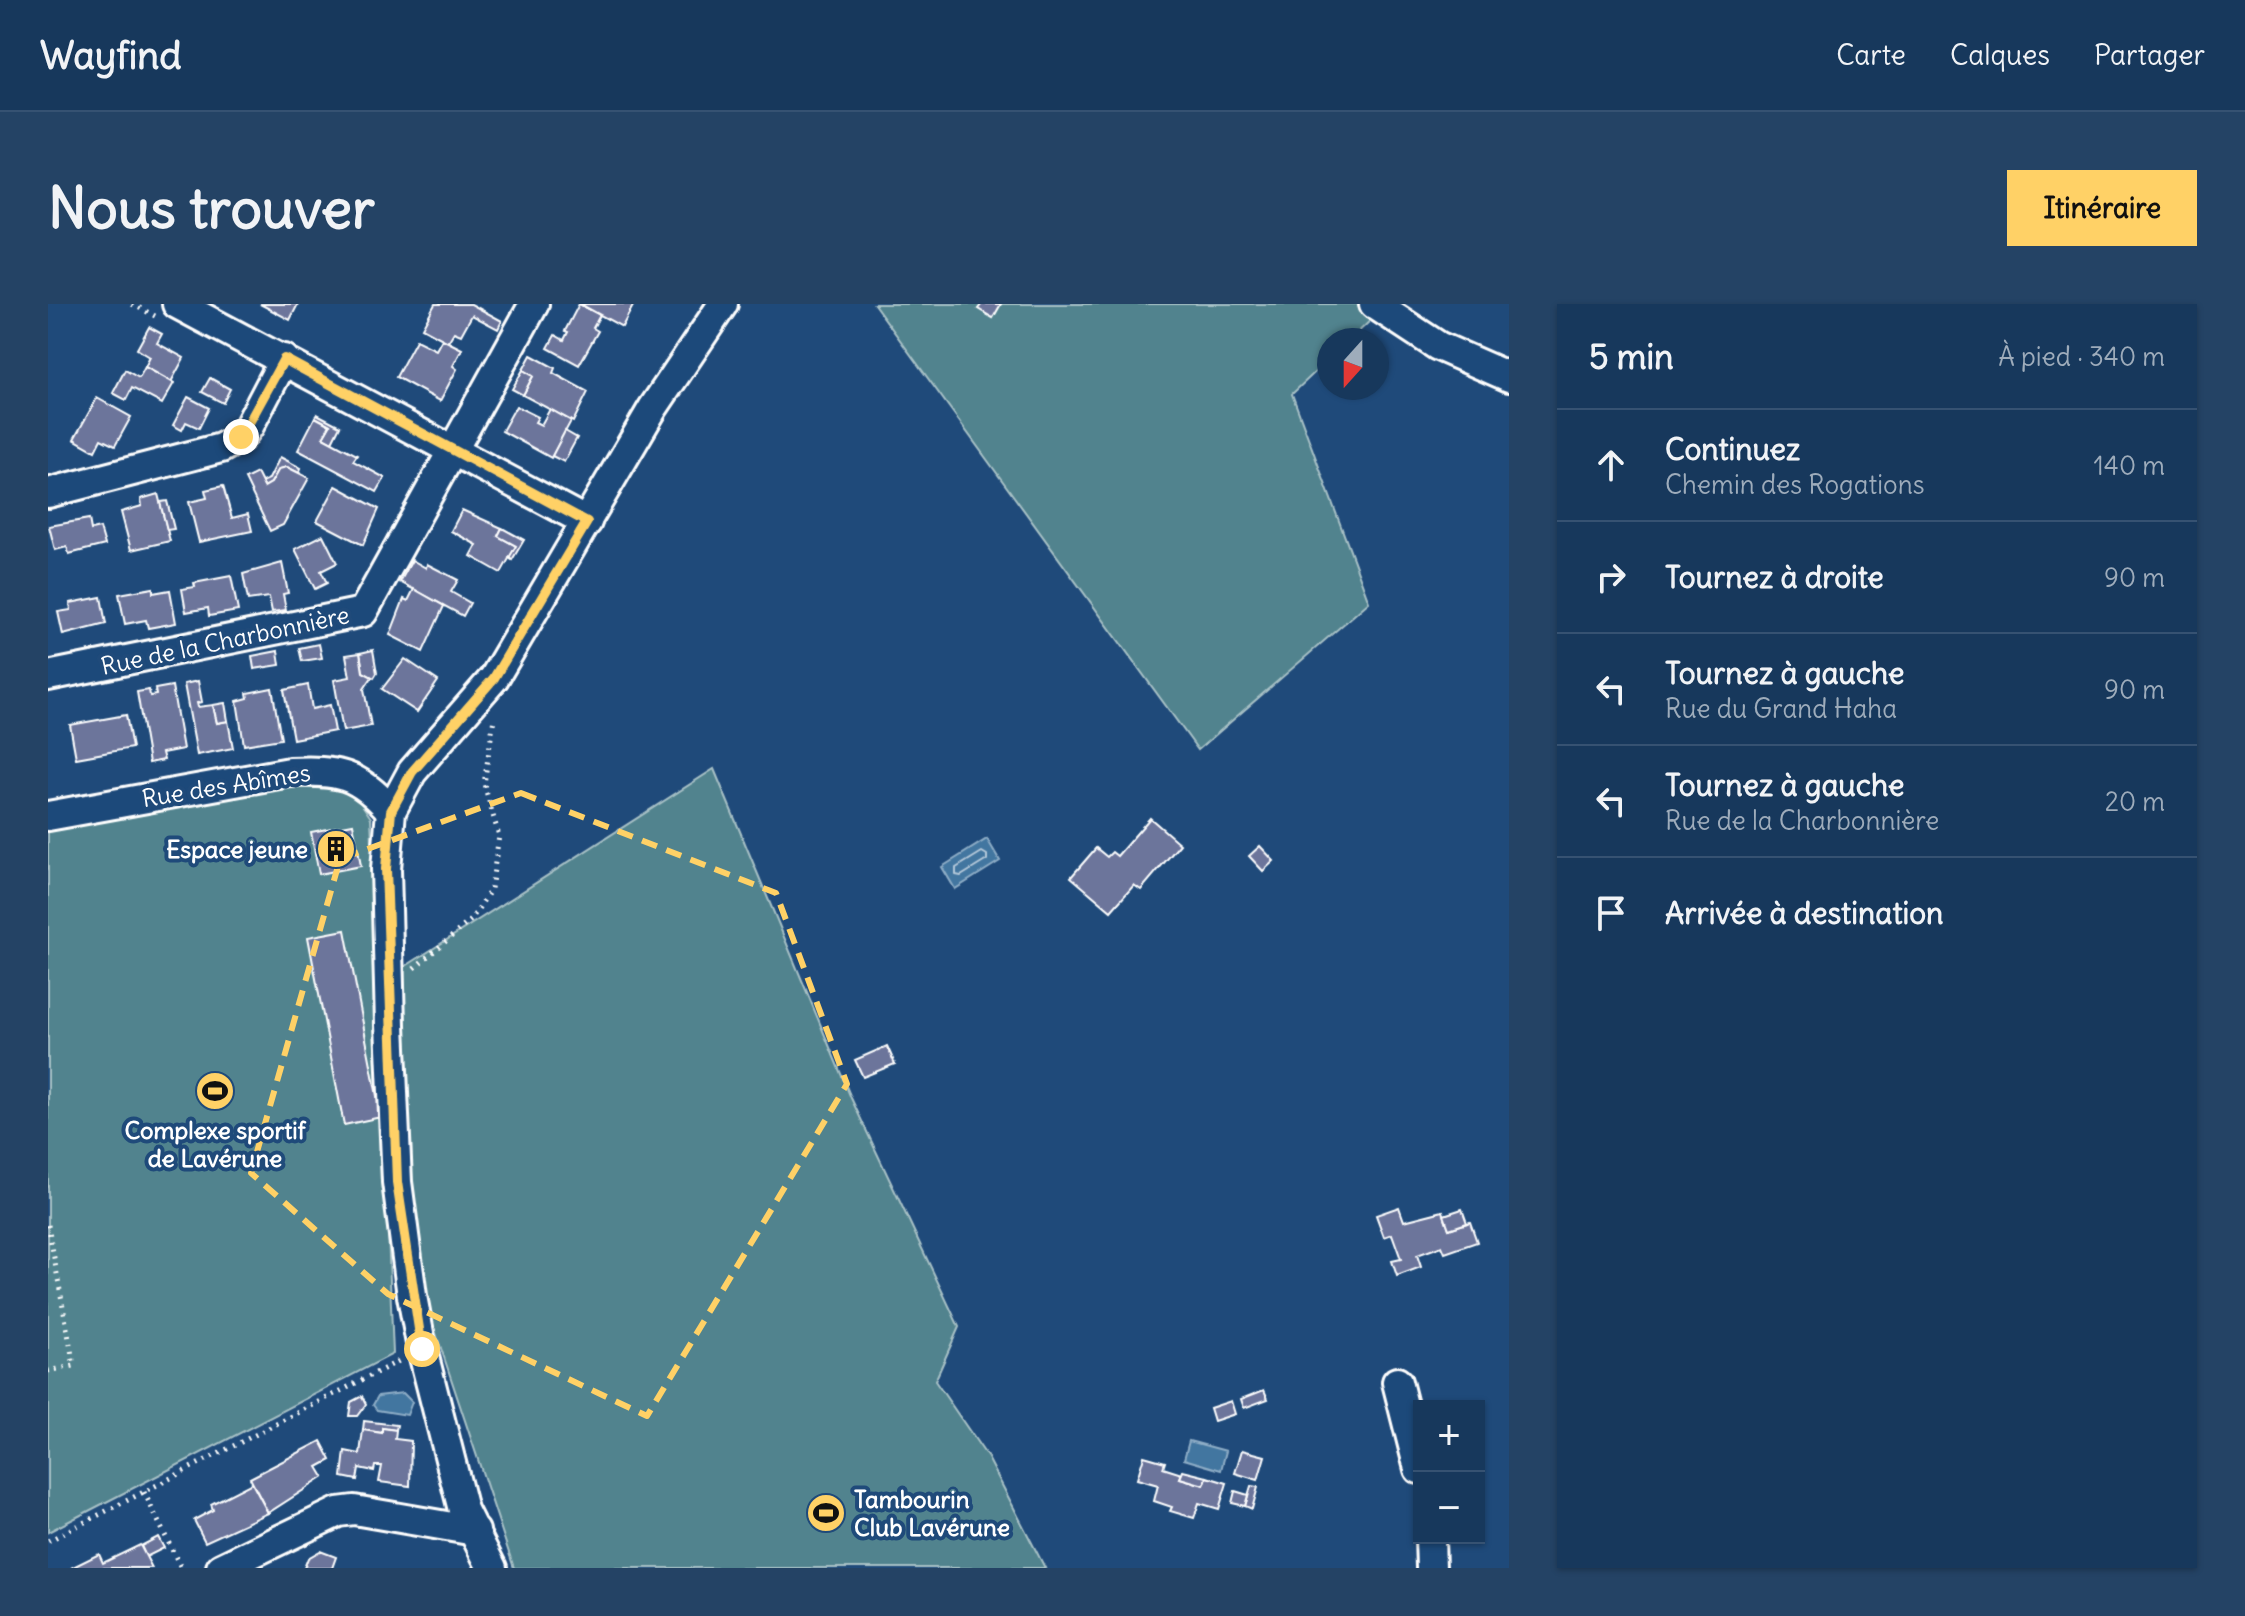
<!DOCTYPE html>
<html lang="fr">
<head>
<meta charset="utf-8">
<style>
	:root { --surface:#17385c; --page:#244365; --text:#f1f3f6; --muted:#9eacbb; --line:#365272; --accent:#ffd166 }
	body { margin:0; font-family:Delius,sans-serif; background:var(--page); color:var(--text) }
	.controls { position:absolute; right:24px; bottom:24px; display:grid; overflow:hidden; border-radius:0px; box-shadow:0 2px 6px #0004 }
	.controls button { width:72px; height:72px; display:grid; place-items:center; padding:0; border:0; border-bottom:2px solid var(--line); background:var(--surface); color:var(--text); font:40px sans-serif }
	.compass { position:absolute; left:1269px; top:24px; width:72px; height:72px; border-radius:50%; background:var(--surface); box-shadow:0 2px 6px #0004; rotate:201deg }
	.stop { position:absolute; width:24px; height:24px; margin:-18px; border:6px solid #ffd166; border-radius:50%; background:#fff }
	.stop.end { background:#ffd166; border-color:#fff; box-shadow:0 2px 8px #0008 }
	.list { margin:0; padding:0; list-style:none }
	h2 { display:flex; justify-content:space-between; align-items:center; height:104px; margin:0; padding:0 32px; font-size:34px }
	h2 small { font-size:26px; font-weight:400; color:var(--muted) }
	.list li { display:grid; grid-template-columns:52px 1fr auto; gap:24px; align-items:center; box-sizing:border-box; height:112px; padding:0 32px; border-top:2px solid var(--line) }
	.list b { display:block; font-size:30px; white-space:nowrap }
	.list p { margin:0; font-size:26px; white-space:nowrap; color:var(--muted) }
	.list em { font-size:26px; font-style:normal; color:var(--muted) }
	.icon { flex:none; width:44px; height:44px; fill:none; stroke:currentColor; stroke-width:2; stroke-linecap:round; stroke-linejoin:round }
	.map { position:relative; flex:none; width:1461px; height:1264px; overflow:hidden; border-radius:0px }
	header { display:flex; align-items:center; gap:48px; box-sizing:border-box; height:112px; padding:0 40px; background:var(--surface); border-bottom:2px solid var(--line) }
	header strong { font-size:38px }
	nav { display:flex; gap:44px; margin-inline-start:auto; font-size:28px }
	.intro { display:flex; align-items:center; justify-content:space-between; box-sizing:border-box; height:192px; padding:0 48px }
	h1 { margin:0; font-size:56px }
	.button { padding:20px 36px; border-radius:0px; background:var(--accent); color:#111; font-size:28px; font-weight:700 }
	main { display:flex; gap:48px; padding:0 48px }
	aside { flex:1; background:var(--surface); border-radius:0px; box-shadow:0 2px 6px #0004 }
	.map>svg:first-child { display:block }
</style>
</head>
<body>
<header>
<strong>Wayfind</strong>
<nav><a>Carte</a><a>Calques</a><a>Partager</a></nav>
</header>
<div class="intro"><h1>Nous trouver</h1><a class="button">Itinéraire</a></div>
<main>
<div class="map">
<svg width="1461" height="1264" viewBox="0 0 1461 1264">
	<rect width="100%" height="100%" fill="#1f4a7a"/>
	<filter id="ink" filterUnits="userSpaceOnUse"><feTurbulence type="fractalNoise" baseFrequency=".0125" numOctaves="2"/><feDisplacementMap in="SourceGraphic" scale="16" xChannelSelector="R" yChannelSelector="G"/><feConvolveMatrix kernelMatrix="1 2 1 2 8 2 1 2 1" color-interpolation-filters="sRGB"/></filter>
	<g filter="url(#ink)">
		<g fill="#51838e" stroke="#a8c1c6" stroke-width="2">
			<path d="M826 0H1310L1327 12 1302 36H1281V55L1244 90 1321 298 1150 446Z"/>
			<path d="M666 465 803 794 911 1023 887 1077 940 1154 997 1264H466L366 963 347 669Z"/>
			<path d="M274 478 306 489 323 514 345 1050 0 1228V525Z"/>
		</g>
		<g fill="#4376a0" stroke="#8eadc6" stroke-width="2">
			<path d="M939 535 952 557 907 585 894 563Z"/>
			<path d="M355 1089 364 1098 359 1111 329 1106 325 1101 330 1092Z"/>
			<path d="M1141 1137 1178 1147 1173 1166 1136 1155Z"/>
		</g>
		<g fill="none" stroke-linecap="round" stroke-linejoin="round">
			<path stroke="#b4c8d9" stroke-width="2" d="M934 548 939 551V556L913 572 908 571V564Z"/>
		</g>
		<g fill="#6c749b" stroke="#fff" stroke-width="2">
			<path d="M212 0H250L242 16Z"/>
			<path d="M387 0H423L454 17 450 25 424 11 413 31 406 28 400 38 374 24Z"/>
			<path d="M531 0 552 11 545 24 550 27 531 61 500 44 507 31 516 36 520 28 517 27Z"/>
			<path d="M532 0H586L574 23Z"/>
			<path d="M934 0H953L945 14 930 5Z"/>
			<path d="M101 23 114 30 109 39 136 54 123 78 97 63 102 53 89 45Z"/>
			<path d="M394 35 414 45 405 62 409 65 392 97 348 73 368 36 388 46Z"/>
			<path d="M483 51 507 64 505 69 540 88 525 118 475 91 485 72 475 66Z"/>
			<path d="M97 63 126 79 114 100 84 84 78 96 65 89 77 66 91 74Z"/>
			<path d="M475 66 485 72 475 91 464 85Z"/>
			<path d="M162 74 182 85 175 99 154 88Z"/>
			<path d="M140 93 161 104 151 124 138 118 134 126 125 121Z"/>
			<path d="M49 94 83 113 67 142 53 135 47 147 26 135Z"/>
			<path d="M468 102 490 113 487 118 493 121 502 105 523 117 503 154 454 127Z"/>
			<path d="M269 110 292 122 284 138 275 133 282 121 267 113Z"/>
			<path d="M267 113 282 121 275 133 309 151 305 157 337 174 329 188 250 146Z"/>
			<path d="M517 127 529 134 516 158 504 152Z"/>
			<path d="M232 153 253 164 251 169 239 163 231 165 223 179 216 183 214 178 221 175Z"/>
			<path d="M239 163 261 174 235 221 222 227 197 175 209 169 216 183 223 179 231 165Z"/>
			<path d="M175 182 184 214 200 210 204 227 151 238 141 198 159 194 157 186Z"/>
			<path d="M288 182 331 205 315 241 269 217Z"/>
			<path d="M110 190 122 237 83 246 73 208 94 202 93 195Z"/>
			<path d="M119 197 126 225 119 226 112 198Z"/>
			<path d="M414 206 454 224 450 232 468 242 453 269 423 252 429 241 403 227Z"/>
			<path d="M41 215 43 226 52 224 57 241 21 250 19 243 7 246 1 222Z"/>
			<path d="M454 224 476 236 464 256 461 254 468 242 450 232Z"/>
			<path d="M275 231 289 259 273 267 279 279 267 285 247 245Z"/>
			<path d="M364 256 378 264 379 260 410 276 403 288 422 299 415 312 352 278Z"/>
			<path d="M234 259 240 289 235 290 238 306 224 308 221 293 200 296 195 270Z"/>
			<path d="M183 272 190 307 161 312 160 304 138 308 134 285 147 283 146 279Z"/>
			<path d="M105 284V289L122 286 128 319 100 324 98 316 77 320 71 290Z"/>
			<path d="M366 285 396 302 375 348 342 331 356 295 360 297Z"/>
			<path d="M53 293 58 320 15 331 10 308 23 306 22 299Z"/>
			<path d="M271 340 274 354 254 357 251 344Z"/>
			<path d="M325 346 329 369 326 374 315 368 312 349Z"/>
			<path d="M230 347 232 361 206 365 204 352Z"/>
			<path d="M312 349 315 368 324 373 316 385 323 422 295 427 286 376 302 373 298 351Z"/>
			<path d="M357 355 390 377 369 408 334 385Z"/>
			<path d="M150 377 154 398 149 399 150 403 165 401 169 419 180 417 185 444 149 451 136 380Z"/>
			<path d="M260 381 264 405 282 401 287 427 245 435 236 386Z"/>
			<path d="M124 382 135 445 114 449 116 456 101 459 89 388 101 386 102 392 108 391 107 385Z"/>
			<path d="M224 384 233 435 196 441 189 397 200 394 199 389Z"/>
			<path d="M177 399 180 417 169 419 165 401Z"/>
			<path d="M78 411 84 444 28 454 22 421Z"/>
			<path d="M1102 514 1132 540 1093 586 1086 581 1063 607 1023 573 1048 544 1059 553 1064 548 1069 552Z"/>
			<path d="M305 520 313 562 271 570 263 528Z"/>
			<path d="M1212 542 1226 557 1215 567 1201 552Z"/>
			<path d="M297 626 333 813 296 821 260 633Z"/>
			<path d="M839 742 847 760 815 773 807 756Z"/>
			<path d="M1351 903 1356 917 1395 907 1401 925 1422 918 1429 938 1397 949 1394 942 1369 951 1373 963 1349 972 1344 957 1353 955 1344 930 1336 933 1328 911Z"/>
			<path d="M1414 905 1419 919 1401 925 1396 911Z"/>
			<path d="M1216 1086 1220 1095 1196 1104 1193 1095Z"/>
			<path d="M314 1092 318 1100 309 1112H301L303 1098Z"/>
			<path d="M1183 1097 1187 1110 1166 1117 1162 1104Z"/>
			<path d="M316 1117 349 1121 348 1126 334 1124V1129L315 1126Z"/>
			<path d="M334 1124 348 1126 347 1135 363 1137 362 1182 331 1178 334 1162H327L326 1167 311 1164 309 1176 294 1173 297 1147 312 1150 315 1126 334 1129Z"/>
			<path d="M273 1137 283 1156 270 1163 276 1173 220 1209 202 1174Z"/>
			<path d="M1194 1146 1217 1152 1210 1176 1187 1169Z"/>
			<path d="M1096 1152 1117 1158 1115 1164 1134 1170 1132 1174 1156 1181 1159 1173 1179 1179 1171 1205 1151 1199 1146 1214 1122 1207 1124 1203 1106 1197 1110 1181 1089 1175Z"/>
			<path d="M1135 1167 1159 1173 1156 1181 1132 1174Z"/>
			<path d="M204 1179 220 1209 157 1238 146 1216 165 1206 163 1200Z"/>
			<path d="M1203 1182 1210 1183 1204 1205 1197 1202Z"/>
			<path d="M1187 1187 1200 1191 1197 1202 1184 1199Z"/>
			<path d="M110 1233 116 1244 98 1253 93 1242Z"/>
			<path d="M92 1241 104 1264H23L51 1250 55 1259Z"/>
			<path d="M272 1247 288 1253 284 1264H256L260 1254Z"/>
		</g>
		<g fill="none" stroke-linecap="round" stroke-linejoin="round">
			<defs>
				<g id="minor">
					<path d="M129 0 539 218"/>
					<path d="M1326 0 1390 42 1461 73"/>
					<path d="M0 189 173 144 193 133 201 122 236 55"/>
					<path d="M0 372 315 308 486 0"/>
					<path d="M0 512 242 468C290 466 310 469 343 507"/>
					<path d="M1349 1078 1371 1165"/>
					<path d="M1382 1234 1383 1264"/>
					<path d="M173 1264 290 1208 306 1206 427 1227"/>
					<path d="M444 1264 415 1206 374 1045 364 992 349 878 342 721 338 565 343 507 364 468 446 374 605 104 675 0"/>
				</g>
			</defs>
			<use href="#minor" stroke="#fff" stroke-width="34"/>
			<g stroke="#fff" stroke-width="5" stroke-dasharray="2 6" stroke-linecap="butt">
				<path d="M84 0 107 12"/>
				<path d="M366 664 423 616 443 585 451 532 436 480 446 414"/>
				<path d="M0 921 26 1062 0 1067"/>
				<path d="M96 1188 133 1264"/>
				<path d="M0 1237 351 1057"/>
			</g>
			<use href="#minor" stroke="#1f4a7a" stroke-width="28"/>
		</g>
	</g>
	<g fill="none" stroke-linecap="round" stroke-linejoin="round" filter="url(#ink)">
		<path stroke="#ffd166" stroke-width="10" d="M193 133 236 55 539 218 446 374 364 468 343 507 338 565 349 878 374 1045"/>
	</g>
	<path fill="none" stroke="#ffd166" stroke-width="6" stroke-dasharray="16 10" stroke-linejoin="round" d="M473 489 728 589 799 780 599 1112 340 990 203 869 292 555Z"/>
	<defs>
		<symbol id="building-disc" viewBox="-11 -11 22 22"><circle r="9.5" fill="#ffd166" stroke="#1f4a7a"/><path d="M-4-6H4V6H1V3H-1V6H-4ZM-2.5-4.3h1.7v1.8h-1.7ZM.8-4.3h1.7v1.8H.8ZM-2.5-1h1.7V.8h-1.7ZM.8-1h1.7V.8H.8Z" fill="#111"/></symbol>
		<symbol id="stadium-disc" viewBox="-11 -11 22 22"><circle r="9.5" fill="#ffd166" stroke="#1f4a7a"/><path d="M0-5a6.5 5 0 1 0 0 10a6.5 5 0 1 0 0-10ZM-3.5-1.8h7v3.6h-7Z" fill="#111"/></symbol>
	</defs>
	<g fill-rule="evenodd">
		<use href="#building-disc" x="266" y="523" width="44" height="44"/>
		<use href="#stadium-disc" x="145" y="765" width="44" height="44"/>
		<use href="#stadium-disc" x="756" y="1187" width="44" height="44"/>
	</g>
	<g text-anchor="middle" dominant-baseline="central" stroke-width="8" stroke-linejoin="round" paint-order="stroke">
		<g font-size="24" fill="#fff" stroke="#1f4a7a">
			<text transform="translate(177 336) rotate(-12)">Rue de la Charbonnière</text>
			<text transform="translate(178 481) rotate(-9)">Rue des Abîmes</text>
		</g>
		<g font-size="24" font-weight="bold" fill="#fff" stroke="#1f4a7a" text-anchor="end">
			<text x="260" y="545">Espace jeune</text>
			<text x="167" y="826" text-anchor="middle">Complexe sportif<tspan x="167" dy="28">de Lavérune</tspan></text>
			<text x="806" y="1195" text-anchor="start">Tambourin<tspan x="806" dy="28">Club Lavérune</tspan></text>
		</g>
	</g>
</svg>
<div class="controls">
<button>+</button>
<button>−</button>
</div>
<svg class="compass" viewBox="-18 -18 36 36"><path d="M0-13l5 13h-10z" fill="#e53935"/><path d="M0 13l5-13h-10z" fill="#9eacbb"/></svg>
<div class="stop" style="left:374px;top:1045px"></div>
<div class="stop end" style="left:193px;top:133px"></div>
</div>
<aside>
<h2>5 min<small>À pied · 340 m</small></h2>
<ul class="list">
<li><svg class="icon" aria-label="ahead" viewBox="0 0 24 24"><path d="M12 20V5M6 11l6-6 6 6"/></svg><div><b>Continuez</b><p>Chemin des Rogations</p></div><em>140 m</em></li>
<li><svg class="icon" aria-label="right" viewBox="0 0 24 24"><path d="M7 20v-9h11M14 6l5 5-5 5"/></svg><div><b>Tournez à droite</b></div><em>90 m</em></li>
<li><svg class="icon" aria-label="left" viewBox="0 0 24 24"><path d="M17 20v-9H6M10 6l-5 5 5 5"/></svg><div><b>Tournez à gauche</b><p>Rue du Grand Haha</p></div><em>90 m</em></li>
<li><svg class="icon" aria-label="left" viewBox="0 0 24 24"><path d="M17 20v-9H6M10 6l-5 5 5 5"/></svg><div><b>Tournez à gauche</b><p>Rue de la Charbonnière</p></div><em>20 m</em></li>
<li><svg class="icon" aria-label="arrive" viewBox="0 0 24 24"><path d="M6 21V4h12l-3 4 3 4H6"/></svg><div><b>Arrivée à destination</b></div></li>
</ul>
</aside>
</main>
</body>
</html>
